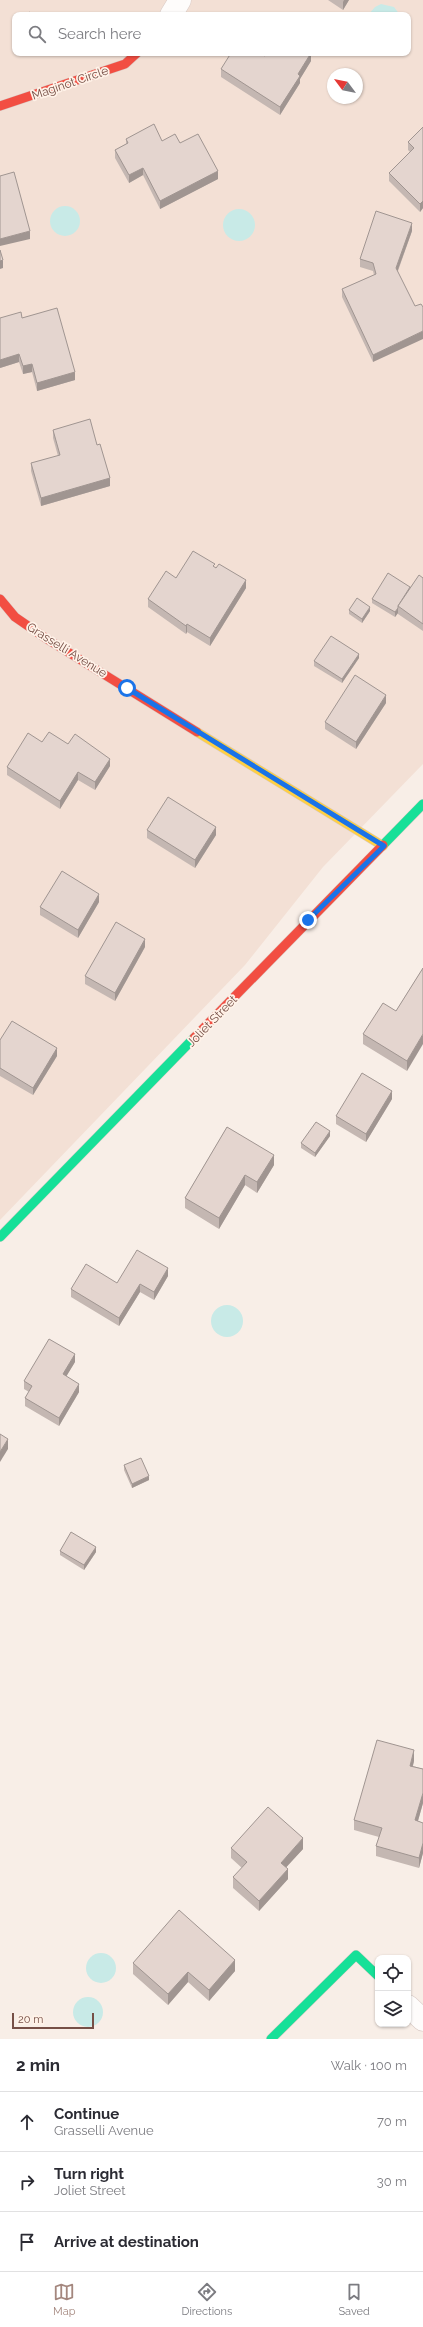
<!DOCTYPE html>
<html lang="en">
<head>
<meta charset="utf-8">
<style>
	:root { --surface:#fff; --page:#f2f2f3; --text:#2b2b33; --muted:#7c7c81; --line:#e1e1e2; --accent:#a4877e }
	body { margin:0; font-family:Raleway,sans-serif; background:var(--page); color:var(--text) }
	.controls { position:absolute; right:12px; bottom:12px; display:grid; overflow:hidden; border-radius:8px; box-shadow:0 1px 3px #0004 }
	.controls button { width:36px; height:36px; display:grid; place-items:center; padding:0; border:0; border-bottom:1px solid var(--line); background:var(--surface); color:var(--text); font:20px sans-serif }
	.compass { position:absolute; left:327px; top:68px; width:36px; height:36px; border-radius:50%; background:var(--surface); box-shadow:0 1px 3px #0004; rotate:302deg }
	.scale { position:absolute; left:12px; bottom:10px; width:82px; box-sizing:border-box; padding-left:4px; border:2px solid #764f46; border-top:0; font-size:11px; line-height:14px; white-space:nowrap; color:#764f46; -webkit-text-stroke:3px #fff2e8; paint-order:stroke }
	.stop { position:absolute; width:12px; height:12px; margin:-9px; border:3px solid #1a73e8; border-radius:50%; background:#fff }
	.stop.end { background:#1a73e8; border-color:#fff; box-shadow:0 1px 4px #0008 }
	.list { margin:0; padding:0; list-style:none }
	h2 { display:flex; justify-content:space-between; align-items:center; height:52px; margin:0; padding:0 16px; font-size:17px }
	h2 small { font-size:13px; font-weight:400; color:var(--muted) }
	.list li { display:grid; grid-template-columns:26px 1fr auto; gap:12px; align-items:center; box-sizing:border-box; height:60px; padding:0 16px; border-top:1px solid var(--line) }
	.list b { display:block; font-size:15px; white-space:nowrap }
	.list p { margin:0; font-size:13px; white-space:nowrap; color:var(--muted) }
	.list em { font-size:13px; font-style:normal; color:var(--muted) }
	.icon { flex:none; width:22px; height:22px; fill:none; stroke:currentColor; stroke-width:2; stroke-linecap:round; stroke-linejoin:round }
	.map { position:relative; flex:none; width:423px; height:2039px; overflow:hidden }
	.search { position:absolute; background:var(--surface); box-shadow:0 1px 3px #0004; left:12px; right:12px; top:12px; height:44px; display:flex; align-items:center; gap:10px; box-sizing:border-box; padding:0 14px; border-radius:8px; color:var(--muted); font-size:15px }
	.sheet { height:232px; background:var(--surface) }
	nav { display:flex; justify-content:space-around; align-items:center; box-sizing:border-box; height:56px; border-top:1px solid var(--line); background:var(--surface); font-size:11px; color:var(--muted) }
	nav a { display:grid; justify-items:center; gap:2px }
	nav .on { color:var(--accent) }
	.map>svg:first-child { display:block }
</style>
</head>
<body>
<div class="map">
<svg width="423" height="2039" viewBox="0 0 423 2039">
	<rect width="100%" height="100%" fill="#f8eee7"/>
	<path fill="#f3e0d5" fill-rule="evenodd" d="M0 0H423V764L323 867 245 965 0 1220ZM15 15H408V53H15ZM333 74H357V98H333Z"/>
	<g fill="#c8eae7">
		<path d="M381 4 394 7 400 15H368L375 7Z"/>
		<circle cx="65" cy="221" r="15"/>
		<circle cx="239" cy="225" r="16"/>
		<circle cx="227" cy="1321" r="16"/>
		<circle cx="101" cy="1968" r="15"/>
		<circle cx="88" cy="2012" r="15"/>
	</g>
	<g fill="none" stroke-linecap="round" stroke-linejoin="round">
		<defs>
			<g id="street">
				<path d="M171 15 180 0"/>
				<path d="M408 2006 423 2020"/>
			</g>
			<g id="fast">
				<path d="M383 845 423 804"/>
				<path d="M0 1237 194 1038"/>
				<path d="M271 2039 356 1955 378 1976"/>
			</g>
			<path id="slow" d="M197 732 383 846"/>
			<g id="jam">
				<path d="M0 106 125 64 137 53"/>
				<path d="M0 599 15 617 47 639 197 732"/>
				<path d="M194 1038 383 845"/>
			</g>
		</defs>
		<use href="#street" stroke="#d9cac5" stroke-width="23"/>
		<use href="#fast" stroke="#d8c9c4" stroke-width="10"/>
		<use href="#slow" stroke="#d8c9c4" stroke-width="10"/>
		<use href="#jam" stroke="#d8c9c4" stroke-width="10"/>
		<use href="#street" stroke="#fefcfb" stroke-width="22"/>
		<use href="#fast" stroke="#16e098" stroke-width="9"/>
		<use href="#slow" stroke="#ffcf43" stroke-width="9"/>
		<use href="#jam" stroke="#f24e42" stroke-width="9"/>
	</g>
	<g fill="#c4b7b2">
		<path d="M328 0H349L343 10Z"/>
		<path d="M265 56 311 61 300 79V83L280 115 221 77V69Z"/>
		<path d="M423 127V208L420 212 389 181V173L410 152 408 150V142Z"/>
		<path d="M126 139 162 141 180 143 218 179 160 209 143 175 129 183 115 158V150L126 144Z"/>
		<path d="M412 231 398 271 373 362 342 297V289L374 275 373 271 360 267V259Z"/>
		<path d="M22 318 75 380 37 391 32 372 23 374 19 362 0 368Z"/>
		<path d="M53 430 97 445 110 486 41 506 31 471V463L58 456 53 438Z"/>
		<path d="M215 567 246 588 210 646 187 632 186 634 148 607V599L176 578Z"/>
		<path d="M423 578V631L398 614V613L395 617 372 603V599L410 587Z"/>
		<path d="M349 610 370 611 362 623 349 614Z"/>
		<path d="M359 658 342 683 314 666V661Z"/>
		<path d="M386 703 356 749 325 729V722Z"/>
		<path d="M42 742 68 744 110 766 95 790 78 780 60 809 7 775V767Z"/>
		<path d="M147 830 216 835 195 868 147 838Z"/>
		<path d="M99 902 78 938 40 915V907Z"/>
		<path d="M145 947 115 1001 85 984V976Z"/>
		<path d="M423 968 407 1071 363 1044V1034L396 1011Z"/>
		<path d="M0 1040 57 1056 33 1095 0 1076Z"/>
		<path d="M392 1099 366 1142 336 1124V1116Z"/>
		<path d="M227 1127 274 1165 257 1193 245 1185 219 1229 185 1208V1198Z"/>
		<path d="M330 1136 315 1157 301 1148V1143Z"/>
		<path d="M168 1276 154 1300 140 1292 119 1326 71 1297V1289Z"/>
		<path d="M75 1362 66 1376 79 1392 59 1426 25 1406V1398L29 1392 24 1389V1381Z"/>
		<path d="M124 1465 149 1480 132 1488 124 1470Z"/>
		<path d="M60 1551 96 1552 84 1570 60 1555Z"/>
		<path d="M414 1761 413 1766 423 1769V1803L418 1821 423 1823V1853L419 1868 376 1856V1846L379 1837 354 1830V1820Z"/>
		<path d="M231 1848 303 1849 286 1867 288 1879 259 1911 233 1888V1877L242 1868 231 1858Z"/>
		<path d="M133 1963 235 1971 209 2001 188 1982 168 2005 133 1974Z"/>
	</g>
	<g fill="#a09591">
		<path d="M344 0H349L343 10V2Z"/>
		<path d="M311 53V61L300 79V83L280 115V107L298 74Z"/>
		<path d="M143 168V175L129 183V175Z"/>
		<path d="M218 171V179L160 209V201Z"/>
		<path d="M423 201V208L420 212V204Z"/>
		<path d="M412 223V231L396 275V268Z"/>
		<path d="M30 231V239L0 246V239Z"/>
		<path d="M3 260V268L0 269V261Z"/>
		<path d="M423 331V339L373 362V355Z"/>
		<path d="M19 354V362L0 368V360Z"/>
		<path d="M32 364V372L23 374V366Z"/>
		<path d="M75 372V380L37 391V383Z"/>
		<path d="M110 478V486L41 506V498Z"/>
		<path d="M246 580V588L210 646V638Z"/>
		<path d="M370 607V611L362 623V619Z"/>
		<path d="M398 608V613L395 617V612Z"/>
		<path d="M187 624V632L186 634V626Z"/>
		<path d="M359 654V658L342 683V679Z"/>
		<path d="M386 695V703L356 749V742Z"/>
		<path d="M110 759V766L95 790V782Z"/>
		<path d="M78 772V780L60 809V801Z"/>
		<path d="M216 827V835L195 868V860Z"/>
		<path d="M99 894V902L78 938V930Z"/>
		<path d="M145 939V947L115 1001V993Z"/>
		<path d="M423 1034V1044L407 1071V1061Z"/>
		<path d="M57 1048V1056L33 1095V1088Z"/>
		<path d="M392 1091V1099L366 1142V1134Z"/>
		<path d="M330 1131V1136L315 1157V1153Z"/>
		<path d="M274 1155V1165L257 1193V1182Z"/>
		<path d="M245 1175V1185L219 1229V1218Z"/>
		<path d="M168 1268V1276L154 1300V1292Z"/>
		<path d="M140 1284V1292L119 1326V1318Z"/>
		<path d="M75 1354V1362L63 1382V1374Z"/>
		<path d="M79 1384V1392L59 1426V1418Z"/>
		<path d="M8 1439V1449L0 1462V1452Z"/>
		<path d="M149 1476V1480L132 1488V1484Z"/>
		<path d="M96 1547V1552L84 1570V1565Z"/>
		<path d="M414 1750V1761L410 1776V1766Z"/>
		<path d="M423 1793V1803L415 1831V1820Z"/>
		<path d="M303 1838V1849L281 1873V1863Z"/>
		<path d="M423 1843V1853L419 1868V1858Z"/>
		<path d="M288 1869V1879L259 1911V1901Z"/>
		<path d="M235 1960V1971L209 2001V1990Z"/>
		<path d="M188 1972V1982L168 2005V1994Z"/>
	</g>
	<g fill="#e4d5cf" stroke="#a09591">
		<path d="M29 12 34 15H27Z"/>
		<path d="M231 53H260L265 56 267 53H311L298 74 300 76 280 107 221 69Z"/>
		<path d="M154 124 162 141 175 134 180 143 198 134 218 171 160 201 143 168 129 175 115 150 128 143 126 139Z"/>
		<path d="M423 127V201L420 204 389 173 414 148 408 142Z"/>
		<path d="M14 172 30 231 0 239V176Z"/>
		<path d="M376 211 412 223 396 268 415 306 421 304 423 307V331L373 355 342 289 376 274 373 263 360 259Z"/>
		<path d="M0 250 3 260 0 261Z"/>
		<path d="M57 308 75 372 37 383 32 364 23 366 19 354 0 360V318L21 312 22 318Z"/>
		<path d="M90 419 97 445 100 444 110 478 41 498 31 463 60 455 53 430Z"/>
		<path d="M193 551 215 564 213 566 216 568 219 564 246 580 210 638 187 624 186 626 148 599 166 571 176 578Z"/>
		<path d="M388 573 410 587 398 606V608L395 612 372 599Z"/>
		<path d="M419 575 423 578V624L398 606Z"/>
		<path d="M357 598 370 607 362 619 349 610Z"/>
		<path d="M331 636 359 654 342 679 314 661Z"/>
		<path d="M355 675 386 695 356 742 325 722Z"/>
		<path d="M49 732 68 744 75 734 110 759 95 782 78 772 60 801 7 767 28 733 42 742Z"/>
		<path d="M168 797 216 827 195 860 147 830Z"/>
		<path d="M62 871 99 894 78 930 40 907Z"/>
		<path d="M116 922 145 939 115 993 85 976Z"/>
		<path d="M423 968V1034L407 1061 363 1034 383 1003 396 1011Z"/>
		<path d="M12 1021 57 1048 33 1088 0 1068V1040Z"/>
		<path d="M362 1073 392 1091 366 1134 336 1116Z"/>
		<path d="M316 1122 330 1131 315 1153 301 1143Z"/>
		<path d="M227 1127 274 1155 257 1182 245 1175 219 1218 185 1198Z"/>
		<path d="M137 1250 168 1268 154 1292 140 1284 119 1318 71 1289 86 1264 117 1283Z"/>
		<path d="M49 1339 75 1354 63 1374 79 1384 59 1418 25 1398 32 1386 24 1381Z"/>
		<path d="M0 1434 8 1439 0 1452Z"/>
		<path d="M141 1458 149 1476 132 1484 124 1465Z"/>
		<path d="M71 1532 96 1547 84 1565 60 1551Z"/>
		<path d="M377 1740 414 1750 410 1766 423 1769V1793L415 1820 423 1823V1843L419 1858 376 1846 382 1828 354 1820Z"/>
		<path d="M268 1807 303 1838 281 1863 288 1869 259 1901 233 1877 247 1862 231 1848Z"/>
		<path d="M179 1910 235 1960 209 1990 188 1972 168 1994 133 1963Z"/>
	</g>
	<g fill="none" stroke-linecap="round" stroke-linejoin="round">
		<path stroke="#1a73e8" stroke-width="5" d="M127 688 384 846 308 920"/>
	</g>
	<g text-anchor="middle" dominant-baseline="central" stroke-width="3.5" stroke-linejoin="round" paint-order="stroke">
		<g font-size="12" fill="#764f46" stroke="#fff2e8">
			<text transform="translate(70 83) rotate(-19)">Maginot Circle</text>
			<text transform="translate(67 650) rotate(32)">Grasselli Avenue</text>
			<text transform="translate(212 1021) rotate(-46)">Joliet Street</text>
		</g>
	</g>
</svg>
<div class="controls">
<button><svg class="icon" aria-label="locate" viewBox="0 0 24 24"><circle cx="12" cy="12" r="6"/><path d="M12 2v4M12 18v4M2 12h4M18 12h4"/></svg></button>
<button><svg class="icon" aria-label="layers" viewBox="0 0 24 24"><path d="M12 4l9 5-9 5-9-5zM3 14l9 5 9-5"/></svg></button>
</div>
<svg class="compass" viewBox="-18 -18 36 36"><path d="M0-13l5 13h-10z" fill="#e53935"/><path d="M0 13l5-13h-10z" fill="#7c7c81"/></svg>
<div class="scale">20 m</div>
<div class="stop" style="left:127px;top:688px"></div>
<div class="stop end" style="left:308px;top:920px"></div>
<div class="search"><svg class="icon" aria-label="search" viewBox="0 0 24 24"><circle cx="10" cy="10" r="6"/><path d="M15 15l6 6"/></svg>Search here</div>
</div>
<section class="sheet">
<h2>2 min<small>Walk · 100 m</small></h2>
<ul class="list">
<li><svg class="icon" aria-label="ahead" viewBox="0 0 24 24"><path d="M12 20V5M6 11l6-6 6 6"/></svg><div><b>Continue</b><p>Grasselli Avenue</p></div><em>70 m</em></li>
<li><svg class="icon" aria-label="right" viewBox="0 0 24 24"><path d="M7 20v-9h11M14 6l5 5-5 5"/></svg><div><b>Turn right</b><p>Joliet Street</p></div><em>30 m</em></li>
<li><svg class="icon" aria-label="arrive" viewBox="0 0 24 24"><path d="M6 21V4h12l-3 4 3 4H6"/></svg><div><b>Arrive at destination</b></div></li>
</ul>
</section>
<nav>
<a class="on"><svg class="icon" aria-label="map" viewBox="0 0 24 24"><path d="M3 6l6-2 6 2 6-2v14l-6 2-6-2-6 2zM9 4v14M15 6v14"/></svg>Map</a>
<a><svg class="icon" aria-label="directions" viewBox="0 0 24 24"><path d="M12 3l9 9-9 9-9-9zM9 14v-3h6M13 9l2 2-2 2"/></svg>Directions</a>
<a><svg class="icon" aria-label="saved" viewBox="0 0 24 24"><path d="M7 4h10v16l-5-4-5 4z"/></svg>Saved</a>
</nav>
</body>
</html>
